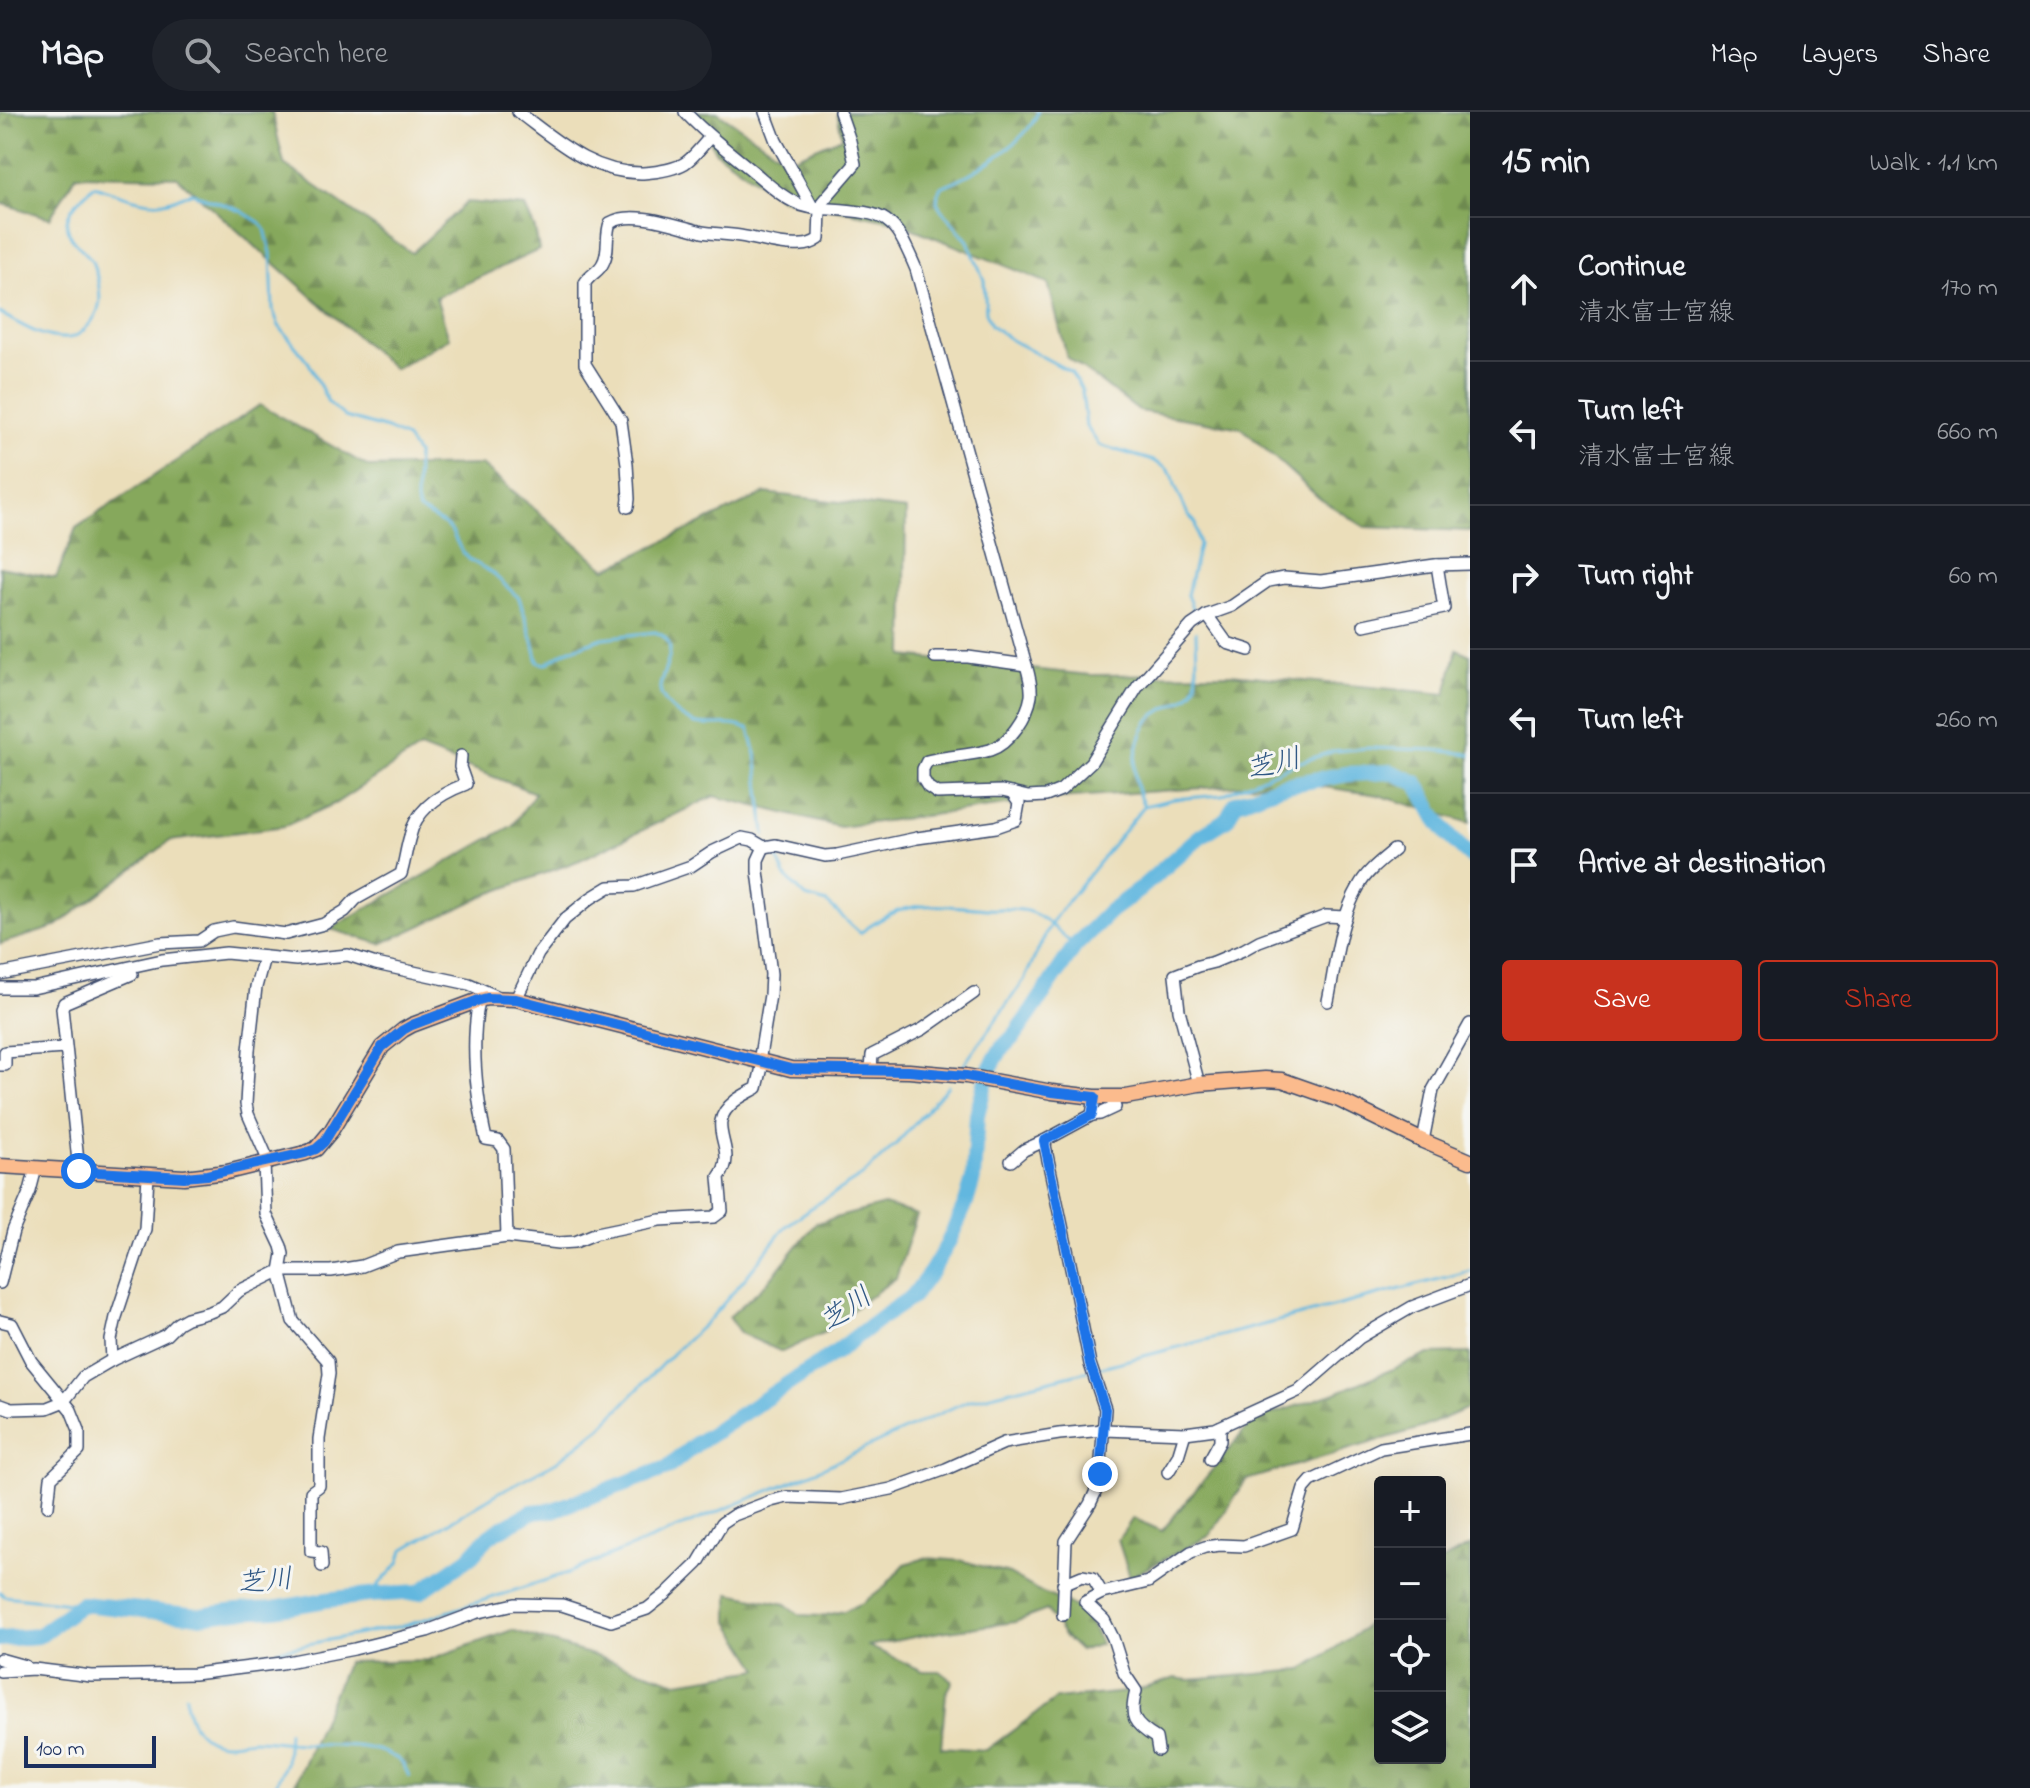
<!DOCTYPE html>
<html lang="en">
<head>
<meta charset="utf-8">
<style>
	:root { --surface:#171b24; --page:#20242c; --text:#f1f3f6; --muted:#9ea1a6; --line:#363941; --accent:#c8321e }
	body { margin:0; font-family:"Indie Flower","Klee One",sans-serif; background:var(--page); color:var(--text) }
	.controls { position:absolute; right:24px; bottom:24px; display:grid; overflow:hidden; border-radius:8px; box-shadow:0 8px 32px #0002 }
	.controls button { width:72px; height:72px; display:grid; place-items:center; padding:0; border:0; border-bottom:2px solid var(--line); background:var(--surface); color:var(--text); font:40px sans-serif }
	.scale { position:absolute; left:24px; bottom:20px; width:132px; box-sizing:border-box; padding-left:8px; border:4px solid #1b2f5e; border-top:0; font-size:22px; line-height:28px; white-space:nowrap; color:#1b2f5e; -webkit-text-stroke:6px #f6f6f2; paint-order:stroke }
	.stop { position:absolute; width:24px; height:24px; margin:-18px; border:6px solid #1a73e8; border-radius:50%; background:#fff }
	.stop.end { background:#1a73e8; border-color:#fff; box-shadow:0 2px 8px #0008 }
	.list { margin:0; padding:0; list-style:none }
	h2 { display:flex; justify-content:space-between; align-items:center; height:104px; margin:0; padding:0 32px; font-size:34px }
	h2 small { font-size:26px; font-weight:400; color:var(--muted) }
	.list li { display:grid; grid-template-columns:52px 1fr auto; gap:24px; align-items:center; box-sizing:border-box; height:144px; padding:0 32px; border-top:2px solid var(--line) }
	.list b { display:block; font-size:30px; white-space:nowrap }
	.list p { margin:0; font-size:26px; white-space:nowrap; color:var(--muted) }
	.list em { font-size:26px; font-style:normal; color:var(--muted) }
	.actions { display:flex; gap:16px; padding:24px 32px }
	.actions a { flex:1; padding:18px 0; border:2px solid var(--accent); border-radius:8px; text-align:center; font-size:28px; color:var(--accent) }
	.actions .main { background:var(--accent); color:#fff }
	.icon { flex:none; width:44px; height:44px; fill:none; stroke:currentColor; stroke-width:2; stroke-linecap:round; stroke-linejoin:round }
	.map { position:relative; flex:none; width:1470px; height:1676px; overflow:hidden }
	header { display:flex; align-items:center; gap:48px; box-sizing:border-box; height:112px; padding:0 40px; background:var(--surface); border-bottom:2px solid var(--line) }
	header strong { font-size:38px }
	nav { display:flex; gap:44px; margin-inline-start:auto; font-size:28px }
	.search { width:560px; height:72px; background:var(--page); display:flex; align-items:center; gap:20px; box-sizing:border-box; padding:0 28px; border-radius:44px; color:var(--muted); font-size:30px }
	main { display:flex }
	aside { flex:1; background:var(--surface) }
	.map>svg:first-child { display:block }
</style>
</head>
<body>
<header>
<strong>Map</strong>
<div class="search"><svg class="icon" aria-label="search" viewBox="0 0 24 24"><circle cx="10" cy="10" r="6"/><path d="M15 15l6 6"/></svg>Search here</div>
<nav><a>Map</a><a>Layers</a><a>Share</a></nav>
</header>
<main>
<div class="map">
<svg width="1470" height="1676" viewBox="0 0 1470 1676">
	<defs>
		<pattern id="forest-firs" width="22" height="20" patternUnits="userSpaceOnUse" patternTransform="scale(2)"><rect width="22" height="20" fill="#86a85c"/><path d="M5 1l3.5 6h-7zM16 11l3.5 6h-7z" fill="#6d894f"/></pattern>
	</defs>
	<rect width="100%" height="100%" fill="#f6f6f2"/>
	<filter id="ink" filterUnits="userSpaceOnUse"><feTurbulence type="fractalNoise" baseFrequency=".0125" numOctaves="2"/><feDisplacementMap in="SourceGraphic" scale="16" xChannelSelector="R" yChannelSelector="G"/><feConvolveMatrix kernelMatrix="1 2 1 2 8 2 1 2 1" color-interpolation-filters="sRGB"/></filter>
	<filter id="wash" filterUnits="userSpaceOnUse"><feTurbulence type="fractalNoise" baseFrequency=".006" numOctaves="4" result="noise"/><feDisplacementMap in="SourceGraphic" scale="32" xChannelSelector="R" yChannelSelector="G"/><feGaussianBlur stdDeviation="1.8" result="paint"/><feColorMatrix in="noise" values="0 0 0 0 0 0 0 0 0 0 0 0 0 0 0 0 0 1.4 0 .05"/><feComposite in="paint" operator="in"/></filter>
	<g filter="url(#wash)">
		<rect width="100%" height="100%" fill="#ebdeba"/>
		<g fill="url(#forest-firs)" stroke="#506c5d" stroke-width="2">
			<path d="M0 0H272L284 52 412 141 467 90 525 95 535 117 539 138 436 185 449 226 394 257 177 65 76 63 50 106 0 91Z"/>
			<path d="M696 0H717L788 48 842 25 837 0H1470V419L1365 415 1320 387 1242 316 1139 299 1067 245 1048 171 894 109 781 86 715 39Z"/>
			<path d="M260 293 369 355 482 353 606 457 765 381 906 398 904 544 1090 563 1230 562 1446 582 1457 537 1470 543V711L1378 683 1291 670 1058 686 840 715 714 684 580 748 489 782 381 832 330 817 513 713 535 681 420 636 336 691 285 714 170 729 55 815 0 832V455L56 466 76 416Z"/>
			<path d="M884 1093 917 1103 896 1166 865 1188 823 1221 782 1240 740 1221 729 1205 767 1171 816 1111Z"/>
			<path d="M1470 1241V1295L1424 1315 1246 1368 1209 1424 1130 1465 1118 1428 1133 1406 1162 1419 1253 1308 1333 1282 1429 1242Z"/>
			<path d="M1470 1434V1676H293L347 1550 428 1548 512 1518 678 1570 759 1557 729 1510V1481L786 1492 800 1503 822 1504 844 1499 863 1491 886 1473 905 1452 926 1446 964 1449 1009 1462 1043 1481 1083 1498 1101 1532 1080 1539 1063 1523 1047 1498 1015 1510 940 1520 868 1534 923 1559H940L953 1569 946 1582 941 1635 986 1638 1056 1587 1136 1579 1175 1566 1189 1568 1302 1558 1362 1518 1380 1494V1646H1440V1450Z"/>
		</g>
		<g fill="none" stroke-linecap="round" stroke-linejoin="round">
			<g stroke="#62b7df" stroke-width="3">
				<path d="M1038 0C1026 32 972 63 941 75L938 81 937 90 941 97 968 129 984 168 986 200 991 213 1011 228 1071 260 1082 279 1086 314 1099 333 1154 349 1166 356 1173 364 1175 373 1188 403 1195 410 1199 433 1187 483 1193 498"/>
				<path d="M0 201C21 213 44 228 69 226 75 225 81 221 85 217 103 200 102 184 96 161 95 159 93 151 92 149 84 136 69 130 67 114 65 99 83 83 94 74 114 80 147 95 168 89 177 87 182 82 192 81L241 99 259 110 265 117 271 141 273 198 279 214 309 251 328 290 345 305 387 317 406 326 417 342 416 390 419 398 445 413 452 420 461 438 470 448 491 460 519 486 533 529 538 550 546 552 566 539 603 526 655 520C684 530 662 558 660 575 659 590 681 605 693 611 704 615 719 612 731 613 737 613 743 616 749 617L756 642 765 722"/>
				<path d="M1144 694C1131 670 1133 645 1142 621 1145 615 1147 609 1152 605 1166 592 1190 592 1196 571 1198 560 1196 532 1196 520"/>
				<path d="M776 743 785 764 806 785 827 791 860 821C871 813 885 804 898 799 925 789 958 795 986 797 1001 798 1015 795 1030 800 1047 806 1061 823 1075 834"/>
				<path d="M963 954 1024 868 1050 813 1059 800 1144 694 1174 687 1222 683 1291 653 1334 639 1368 636 1434 638 1470 642"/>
				<path d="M1094 1257 1470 1159"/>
				<path d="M0 1480 4 1484 81 1492"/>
				<path d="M369 1483 399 1451 403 1438 498 1381 556 1350 600 1316 673 1241 711 1206 747 1164 785 1115 811 1096 862 1064 898 1030 948 974"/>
				<path d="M277 1538 407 1513 568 1461 805 1364 967 1289 1087 1259"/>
				<path d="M186 1583C186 1607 198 1629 224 1631 234 1632 244 1628 254 1628 271 1628 287 1631 304 1632 334 1634 367 1630 394 1645 402 1648 405 1656 409 1664"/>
				<path d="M274 1676 286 1651 288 1620"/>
			</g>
			<path stroke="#62b7df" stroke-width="16" d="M0 1527 38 1524 81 1492 200 1504 237 1499 274 1497 326 1488 369 1483 420 1480 469 1446 490 1423 532 1400 553 1398 667 1356 696 1332 835 1241 879 1207 912 1185 931 1160 947 1133 966 1091 973 1067 977 1003 988 960 1001 937 1015 923 1036 893 1075 834 1110 799 1139 778 1199 725 1227 707 1235 691 1280 674 1348 662 1391 660 1417 671 1436 706 1450 725 1470 744"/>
		</g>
	</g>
	<g filter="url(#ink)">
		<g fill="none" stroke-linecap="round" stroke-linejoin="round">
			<defs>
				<g id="minor">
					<path d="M518 0C557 29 592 62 643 61 656 60 673 58 685 51 694 45 703 33 710 25"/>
					<path d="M685 0C706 23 731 41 755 61 767 71 779 83 794 90 805 96 818 97 830 97 888 101 893 103 916 157L1026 553C1029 563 1032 574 1031 584 1028 604 1009 632 990 638 969 644 947 644 927 649L923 657V667L928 675 937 681 1002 679 1028 685 1046 684 1061 678 1091 650 1138 574 1192 513 1207 503 1232 494 1268 469 1284 466 1321 469 1435 453 1470 452"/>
					<path d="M765 0 776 29 813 96"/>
					<path d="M628 395 629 387 627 352 621 309 585 252V171C590 162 599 160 603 151 610 139 605 123 610 111 632 97 678 114 702 120 714 122 727 122 740 124 760 127 781 135 802 133 809 133 813 131 819 127L820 97 823 89 855 52 850 29 840 0"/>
					<path d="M1207 503 1227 531 1249 538"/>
					<path d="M1364 513 1444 496 1437 453"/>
					<path d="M935 545H968L1026 553"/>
					<path d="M264 845 256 875 249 938 246 992 248 1002 269 1050"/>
					<path d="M0 862 160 831 199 829 214 819 233 815 286 822 324 812 345 799 356 787 401 762C405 749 406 737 410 724 416 697 442 681 466 672L460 655 461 644"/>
					<path d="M0 876H33L162 848 226 841 296 848 348 843 376 852 469 872 496 884"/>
					<path d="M516 887 538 842 565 807 591 786 609 775 634 774 691 754 712 740 742 726 752 728 764 735 776 733 825 744 837 743 917 726 996 715 1016 708 1019 691 1012 681"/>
					<path d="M479 888C470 934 476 982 486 1027L498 1029 504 1037 507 1125"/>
					<path d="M1328 889C1336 851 1339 808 1359 774 1366 760 1382 748 1394 738"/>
					<path d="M759 950 770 883 771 862 758 759V748L764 735"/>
					<path d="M0 953H5V940L65 936"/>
					<path d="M871 958 872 943 923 917 974 881"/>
					<path d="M1199 972 1179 898 1175 863 1198 854 1214 850 1243 838 1259 829 1326 804 1346 805"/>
					<path d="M1092 1003 1100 1002 1115 995"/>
					<path d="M1044 1029 1072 1161 1090 1252 1105 1297 1100 1362 1095 1381 1090 1392 1066 1429 1063 1503"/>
					<path d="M1423 1029 1433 978 1470 912"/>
					<path d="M1011 1049 1024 1038 1044 1029 1092 1003 1095 985"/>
					<path d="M264 1051 266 1102 281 1134 283 1142 280 1159 293 1209 328 1249 329 1262 319 1327V1374L311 1380V1439L321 1440 322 1454"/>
					<path d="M79 1059 62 896 64 891 132 862"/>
					<path d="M0 1171 13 1119 30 1079 36 1056"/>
					<path d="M0 1209 12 1212 31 1249 71 1298 79 1318V1339L51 1366 48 1394"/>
					<path d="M112 1248 111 1228 116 1205 145 1117 148 1063"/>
					<path d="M0 1293 11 1297 47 1296 57 1292 64 1289 83 1265 112 1248 166 1223 178 1211 187 1206 210 1200 222 1195 239 1179 280 1159H331L362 1154 398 1140 507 1125 559 1131 575 1130 597 1121 660 1108 714 1105 722 1099 719 1065C741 1037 701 1015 735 989 741 984 750 980 757 976L763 951"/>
					<path d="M1210 1347 1220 1329V1315"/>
					<path d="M1168 1360 1178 1344 1185 1321"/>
					<path d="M1063 1472 1082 1464 1093 1466 1102 1481"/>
					<path d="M0 1547 25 1554"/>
					<path d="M0 1559 34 1557 91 1564 194 1562 282 1551 354 1537 427 1519 475 1501 515 1492 562 1493 611 1509 647 1497 666 1482 698 1451 722 1411 734 1403 771 1389 787 1385 841 1387 891 1377 946 1357 1004 1331 1059 1322 1104 1318 1185 1321 1215 1317 1298 1279 1359 1226 1412 1195 1470 1173"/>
					<path d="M1158 1638 1156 1626C1133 1612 1129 1605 1136 1579L1124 1561 1113 1526 1104 1508 1085 1490 1102 1481 1148 1470 1191 1440 1205 1435 1220 1433 1244 1434 1292 1417 1304 1377 1311 1369 1381 1336 1470 1322"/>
				</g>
				<path id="major" d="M0 1054 184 1065 227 1060 305 1041 316 1037 331 1019 382 935 403 918 412 913 479 888 487 886 516 887 791 957 909 959 966 964 1052 980 1095 985H1126L1199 972 1265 967 1282 968 1339 988 1423 1029 1470 1049"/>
			</defs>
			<use href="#minor" stroke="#3a496c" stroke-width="14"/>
			<use href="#major" stroke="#3a496c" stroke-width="17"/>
			<use href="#minor" stroke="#fff" stroke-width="11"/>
			<use href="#major" stroke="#fbbb8d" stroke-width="14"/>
		</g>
	</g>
	<g fill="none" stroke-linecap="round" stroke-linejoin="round" filter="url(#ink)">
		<path stroke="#1a73e8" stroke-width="10" d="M79 1059 184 1065 207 1063 305 1041 316 1037 324 1030 382 935 403 918 412 913 479 888 487 886 516 887 791 957 909 959 966 964 1052 980 1095 985 1092 1003 1044 1029 1072 1161 1090 1252 1105 1297 1100 1362"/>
	</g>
	<g text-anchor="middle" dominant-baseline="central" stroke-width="6" stroke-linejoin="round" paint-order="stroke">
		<g font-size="28" font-style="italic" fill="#305885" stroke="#f6f6f2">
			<text transform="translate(1274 654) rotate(-14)">芝川</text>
			<text transform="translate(847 1199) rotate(-35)">芝川</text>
			<text transform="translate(265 1471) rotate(-6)">芝川</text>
		</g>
	</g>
</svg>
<div class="controls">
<button>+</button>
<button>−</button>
<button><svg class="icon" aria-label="locate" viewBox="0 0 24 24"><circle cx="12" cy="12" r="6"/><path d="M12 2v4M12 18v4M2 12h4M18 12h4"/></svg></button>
<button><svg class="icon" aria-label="layers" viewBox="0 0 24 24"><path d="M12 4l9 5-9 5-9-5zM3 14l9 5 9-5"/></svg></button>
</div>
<div class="scale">100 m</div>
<div class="stop" style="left:79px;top:1059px"></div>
<div class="stop end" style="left:1100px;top:1362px"></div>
</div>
<aside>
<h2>15 min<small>Walk · 1.1 km</small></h2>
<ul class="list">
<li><svg class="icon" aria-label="ahead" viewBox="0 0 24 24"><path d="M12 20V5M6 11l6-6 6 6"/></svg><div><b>Continue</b><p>清水富士宮線</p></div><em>170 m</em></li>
<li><svg class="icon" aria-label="left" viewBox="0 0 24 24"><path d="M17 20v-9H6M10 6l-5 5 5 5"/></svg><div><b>Turn left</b><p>清水富士宮線</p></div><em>660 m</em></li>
<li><svg class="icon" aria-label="right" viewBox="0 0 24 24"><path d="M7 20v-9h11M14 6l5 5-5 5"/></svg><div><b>Turn right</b></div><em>60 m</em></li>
<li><svg class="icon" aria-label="left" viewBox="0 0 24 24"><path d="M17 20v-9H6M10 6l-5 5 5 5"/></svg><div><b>Turn left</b></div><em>260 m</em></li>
<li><svg class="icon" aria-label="arrive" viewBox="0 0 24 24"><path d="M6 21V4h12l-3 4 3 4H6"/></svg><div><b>Arrive at destination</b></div></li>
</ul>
<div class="actions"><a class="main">Save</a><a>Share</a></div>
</aside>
</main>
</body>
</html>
